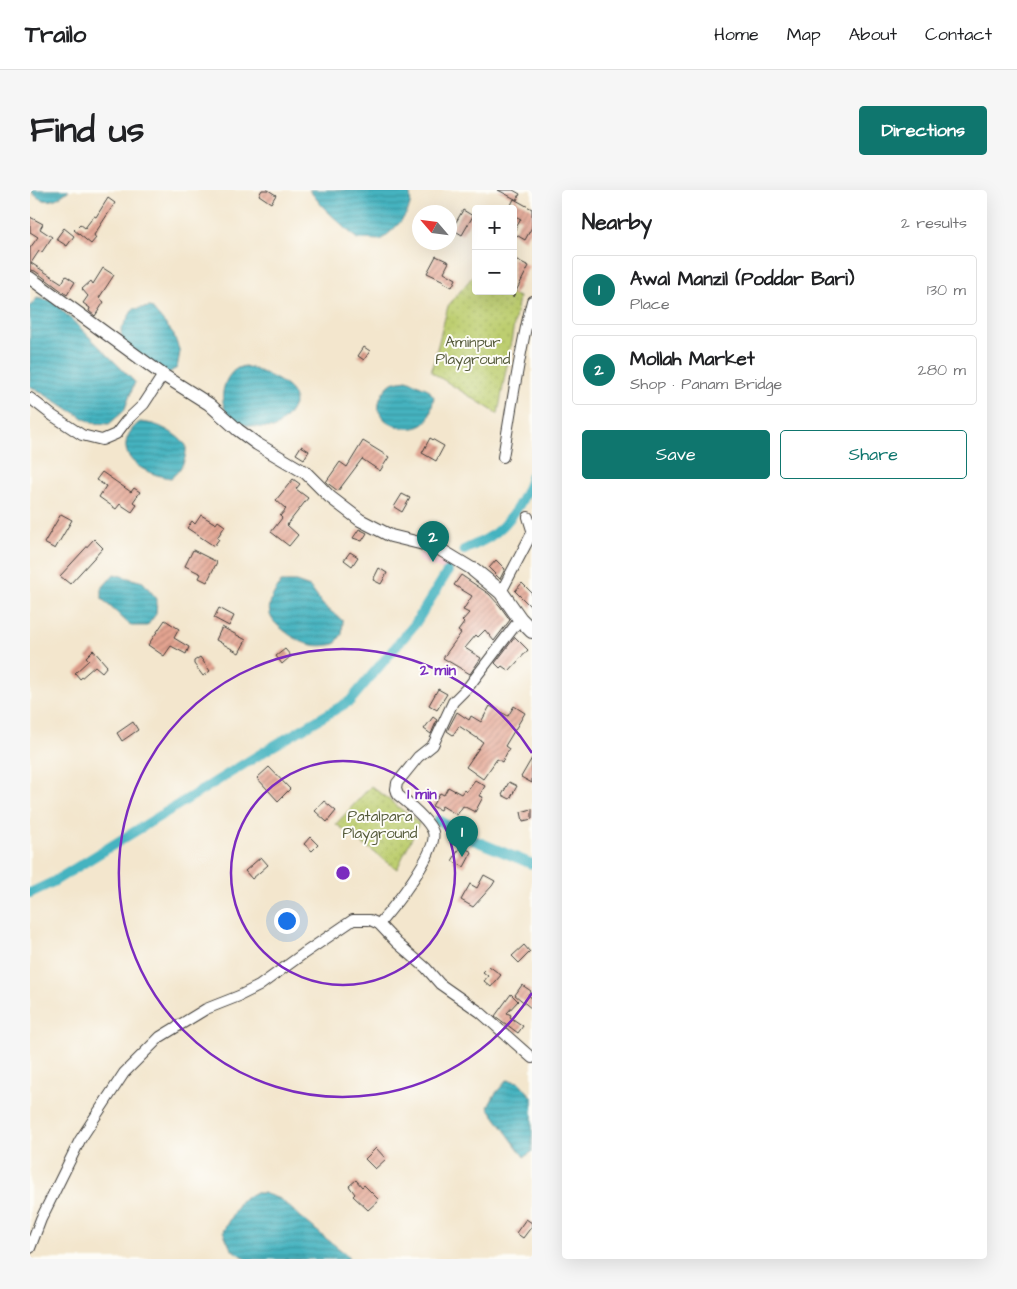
<!DOCTYPE html>
<html lang="en">
<head>
<meta charset="utf-8">
<style>
	:root { --surface:#fff; --page:#f6f6f6; --text:#202124; --muted:#757577; --line:#e0e0e0; --accent:#0f766e }
	body { margin:0; font-family:"Architects Daughter",sans-serif; background:var(--page); color:var(--text) }
	.controls { position:absolute; right:15px; top:15px; display:grid; overflow:hidden; border-radius:5px; box-shadow:0 5px 20px #0002 }
	.controls button { width:45px; height:45px; display:grid; place-items:center; padding:0; border:0; border-bottom:1px solid var(--line); background:var(--surface); color:var(--text); font:25px sans-serif }
	.compass { position:absolute; left:382px; top:15px; width:45px; height:45px; border-radius:50%; background:var(--surface); box-shadow:0 5px 20px #0002; rotate:298deg }
	.you { position:absolute; left:256px; top:730px; width:18px; height:18px; margin:-12px; border:4px solid #fff; border-radius:50%; background:#1a73e8; box-shadow:0 0 0 8px #1a73e833 }
	.badge { display:grid; place-items:center; width:32px; height:32px; border-radius:50%; background:var(--accent); color:#fff; font-size:16px; font-weight:700 }
	.pin { position:absolute; translate:-50% -41px; filter:drop-shadow(0 1px 2px #0008) }
	.pin::after { content:''; position:absolute; top:26px; width:18px; height:15px; background:inherit; clip-path:polygon(0 0,100% 0,50% 100%) }
	.list { margin:0; padding:0; list-style:none }
	h2 { display:flex; justify-content:space-between; align-items:center; height:65px; margin:0; padding:0 20px; font-size:21px }
	h2 small { font-size:16px; font-weight:400; color:var(--muted) }
	.list li { display:grid; grid-template-columns:32px 1fr auto; gap:15px; align-items:center; box-sizing:border-box; height:70px; margin:0 10px 10px; padding:0 10px; border:1px solid var(--line); border-radius:5px }
	.list b { display:block; font-size:19px; white-space:nowrap }
	.list p { margin:0; font-size:16px; white-space:nowrap; color:var(--muted) }
	.list em { font-size:16px; font-style:normal; color:var(--muted) }
	.actions { display:flex; gap:10px; padding:15px 20px }
	.actions a { flex:1; padding:11px 0; border:1px solid var(--accent); border-radius:5px; text-align:center; font-size:18px; color:var(--accent) }
	.actions .main { background:var(--accent); color:#fff }
	.map { position:relative; flex:none; width:502px; height:1069px; overflow:hidden; border-radius:5px }
	header { display:flex; align-items:center; gap:30px; box-sizing:border-box; height:70px; padding:0 25px; background:var(--surface); border-bottom:1px solid var(--line) }
	header strong { font-size:24px }
	nav { display:flex; gap:28px; margin-inline-start:auto; font-size:18px }
	.intro { display:flex; align-items:center; justify-content:space-between; box-sizing:border-box; height:120px; padding:0 30px }
	h1 { margin:0; font-size:35px }
	.button { padding:12px 22px; border-radius:5px; background:var(--accent); color:#fff; font-size:18px; font-weight:700 }
	main { display:flex; gap:30px; padding:0 30px }
	aside { flex:1; background:var(--surface); border-radius:5px; box-shadow:0 5px 20px #0002 }
	.map>svg:first-child { display:block }
</style>
</head>
<body>
<header>
<strong>Trailo</strong>
<nav><a>Home</a><a>Map</a><a>About</a><a>Contact</a></nav>
</header>
<div class="intro"><h1>Find us</h1><a class="button">Directions</a></div>
<main>
<div class="map">
<svg width="502" height="1069" viewBox="0 0 502 1069">
	<defs>
		<pattern id="park-dots" width="8" height="8" patternUnits="userSpaceOnUse" patternTransform="scale(1.25)"><rect width="8" height="8" fill="#bdce70"/><path d="M2 2h.1M6 6h.1" fill="none" stroke="#a2b060" stroke-width="1.8" stroke-linecap="round"/></pattern>
		<pattern id="water-rules" width="6" height="5" patternUnits="userSpaceOnUse" patternTransform="scale(1.25)"><rect width="6" height="5" fill="#45b3c0"/><path d="M0 2.5h6" fill="none" stroke="#39919b"/></pattern>
		<pattern id="building-hatch" width="6" height="6" patternUnits="userSpaceOnUse" patternTransform="scale(1.25)"><rect width="6" height="6" fill="#e4a491"/><path d="M-1 1l2-2M0 6l6-6M5 7l2-2" fill="none" stroke="#b88576"/></pattern>
	</defs>
	<rect width="100%" height="100%" fill="#fdfcf7"/>
	<filter id="ink" filterUnits="userSpaceOnUse"><feTurbulence type="fractalNoise" baseFrequency=".02" numOctaves="2"/><feDisplacementMap in="SourceGraphic" scale="10" xChannelSelector="R" yChannelSelector="G"/><feConvolveMatrix kernelMatrix="1 2 1 2 8 2 1 2 1" color-interpolation-filters="sRGB"/></filter>
	<filter id="wash" filterUnits="userSpaceOnUse"><feTurbulence type="fractalNoise" baseFrequency=".0096" numOctaves="4" result="noise"/><feDisplacementMap in="SourceGraphic" scale="20" xChannelSelector="R" yChannelSelector="G"/><feGaussianBlur stdDeviation="1.12" result="paint"/><feColorMatrix in="noise" values="0 0 0 0 0 0 0 0 0 0 0 0 0 0 0 0 0 1.4 0 .05"/><feComposite in="paint" operator="in"/></filter>
	<g filter="url(#wash)">
		<rect width="100%" height="100%" fill="#f3e6cd"/>
		<path fill="#f7cfd4" d="M390 362 419 374 416 382 387 370Z"/>
		<g fill="url(#park-dots)" stroke="#6c7546">
			<path d="M443 86 446 88V101H475L489 107 468 224 401 182 418 116Z"/>
			<path d="M341 596 389 633 367 679 306 634Z"/>
		</g>
		<g fill="url(#water-rules)" stroke="#30686e">
			<path d="M0 0H39C25 12 13 16 0 0Z"/>
			<path d="M279 0H378C389 19 363 40 351 50L327 49 294 18Z"/>
			<path d="M7 108 23 111 105 192 94 221 79 234 62 233 0 196V116Z"/>
			<path d="M121 117 143 143 150 162 147 178 135 185 92 153 91 140 103 119Z"/>
			<path d="M215 176C228 180 266 194 265 210 263 222 253 231 245 238 231 237 215 238 203 229 184 216 193 178 215 176Z"/>
			<path d="M377 190 398 199 404 207C402 215 401 227 395 233 383 244 353 237 349 220 347 211 354 198 362 193 366 191 372 191 377 190Z"/>
			<path d="M110 232C128 233 144 242 156 255 157 269 152 279 141 288 120 286 85 270 99 244 102 239 105 235 110 232Z"/>
			<path d="M84 384 113 392 127 409 126 424 117 436H101L72 409V398Z"/>
			<path d="M251 392H266L280 397 293 415 313 431 312 444 305 454C283 459 269 453 252 439 248 436 241 430 240 424 237 413 245 401 251 392Z"/>
			<path d="M477 890 489 892 502 907V962L494 967 458 917 465 904Z"/>
			<path d="M224 1003H233L250 1009 293 1046 316 1064 319 1069H216L201 1059 193 1041 210 1011Z"/>
		</g>
		<g fill="none" stroke-linecap="round" stroke-linejoin="round">
			<g stroke="#45b3c0" stroke-width="10">
				<path d="M434 360C442 356 451 352 458 348 480 334 495 309 502 285"/>
				<path d="M408 630 441 649 502 674"/>
				<path d="M0 703 23 692 240 558 320 511 385 434 418 381"/>
			</g>
		</g>
		<g id="blocks">
			<g fill="url(#building-hatch)">
				<path d="M232 0H238L246 5 241 13 229 5Z"/>
				<path d="M468 0H483L490 4 487 10Z"/>
				<path d="M78 8 85 13 64 45 66 48 61 54 44 40 50 34 55 38 64 26 66 27Z"/>
				<path d="M484 9 502 19V37L495 50 483 43 491 29 483 25V19H479Z"/>
				<path d="M433 20 443 26 432 45 422 39Z"/>
				<path d="M0 27 13 34 10 39 22 47 12 62 9 61 1 73 32 93 36 86 45 92 37 105 5 81 0 80V58L8 47 0 42Z"/>
				<path d="M34 38 44 46 37 56 26 49Z"/>
				<path d="M406 66 419 72 414 82 426 89 422 97 413 92 414 91 397 83Z"/>
				<path d="M483 68 499 76 483 107Z"/>
				<path d="M73 78 84 85 69 108 74 112 65 126 59 121 60 118 53 113 58 106 52 99 61 91 63 94Z"/>
				<path d="M334 157 340 161 334 170 328 166Z"/>
				<path d="M400 248 414 256 406 271 392 263Z"/>
				<path d="M333 251 359 267 350 281 332 269 308 301 296 292 310 272 317 277Z"/>
				<path d="M271 256 279 261 274 269 266 264Z"/>
				<path d="M72 282 101 302 104 298 110 302 103 312 107 315 102 322 90 314 86 319 69 307 76 296 66 290Z"/>
				<path d="M263 289 270 294 266 299 278 308 257 335 268 345 259 356 241 342 252 328 250 326 256 319 246 310Z"/>
				<path d="M372 304 380 308 372 322 364 317Z"/>
				<path d="M31 324 42 330 25 359 14 353Z"/>
				<path d="M171 325 186 334 188 331 195 336 187 348 189 349 184 356 157 338 162 331 165 334Z"/>
				<path d="M329 339 337 343 332 351 323 348Z"/>
				<path d="M64 349 73 358 40 394 30 386Z"/>
				<path d="M163 360 187 372 177 392 169 388 171 384 155 376Z"/>
				<path d="M320 362 328 367 322 376 314 370Z"/>
				<path d="M466 370 475 379 470 389 459 378Z"/>
				<path d="M349 378 357 383 351 394 343 390Z"/>
				<path d="M431 385 459 404 470 416 480 430 464 451 455 440 448 447 446 445 435 458 451 468 440 484 413 468 431 443 428 441 434 433 432 431 439 423 433 420 442 406 424 395Z"/>
				<path d="M492 393 502 403V418L485 401Z"/>
				<path d="M189 418 204 426 199 436 184 428Z"/>
				<path d="M135 430 149 439 144 448 159 457 156 464 141 456 134 466 118 455Z"/>
				<path d="M192 437 216 450 209 463 186 450Z"/>
				<path d="M485 447 498 460 479 481 472 476 470 478 465 473Z"/>
				<path d="M255 459 261 466 252 474 246 466Z"/>
				<path d="M63 460 77 476 72 482 65 476 50 489 45 483 59 470 56 467Z"/>
				<path d="M170 467 180 481 173 486 164 474V471Z"/>
				<path d="M408 499 417 504 407 520 399 515Z"/>
				<path d="M460 516 478 526 484 516 495 523 475 556 479 559 472 572 467 569 453 589 436 577 453 552 429 536 423 545 417 541 427 522 439 530 441 526 451 532Z"/>
				<path d="M403 527 407 530 401 544 394 539Z"/>
				<path d="M103 532 108 540 92 551 87 543Z"/>
				<path d="M502 568V593L491 587Z"/>
				<path d="M239 577 260 599 248 611 227 588Z"/>
				<path d="M445 590 455 596 449 606 453 607 445 622 433 616 427 625 412 616 410 620 402 616 410 603 414 605 418 597 431 604 434 600 436 602Z"/>
				<path d="M479 592 487 596 480 609 472 605Z"/>
				<path d="M294 611 306 621 297 632 285 621Z"/>
				<path d="M502 619V629L493 631 491 622Z"/>
				<path d="M280 647 288 655 282 661 274 654Z"/>
				<path d="M431 656 442 662 434 677 422 671Z"/>
				<path d="M231 667 238 675 222 689 215 681Z"/>
				<path d="M454 685 465 691 462 696 443 717 431 710 440 694 447 698Z"/>
				<path d="M494 755 500 762 489 773 482 766Z"/>
				<path d="M459 776 471 785 461 797 454 791 458 786 453 782Z"/>
				<path d="M492 795 501 801 498 805 502 808V819L485 805Z"/>
				<path d="M481 804 488 811 477 823 481 825 480 827 493 836 488 843 465 826Z"/>
				<path d="M346 958 356 969 345 979 335 969Z"/>
				<path d="M326 990 332 997 334 995 349 1010 338 1020 323 1006 325 1004 319 996Z"/>
				<path d="M496 1029 502 1033V1036L493 1048 486 1043Z"/>
			</g>
		</g>
	</g>
	<g filter="url(#ink)">
		<use href="#blocks" fill-opacity="0" stroke="#3c3a37" stroke-width="1"/>
		<g fill="none" stroke-linecap="round" stroke-linejoin="round">
			<defs>
				<g id="minor">
					<path d="M0 208 23 226 52 245 72 250 86 244 96 231 114 214 133 185"/>
					<path d="M473 267C482 215 489 163 502 111"/>
					<path d="M498 327 502 340"/>
					<path d="M471 402 502 343"/>
					<path d="M349 734C362 719 409 661 403 642 399 630 378 613 368 605L366 599 367 593 388 567 403 555 423 512 439 496 490 429"/>
					<path d="M0 1058 11 1029 50 950 94 883 130 847 176 819 209 806 229 796 273 764 323 730H340L349 734 367 753 396 778 410 794 450 822 502 868"/>
				</g>
				<path id="tertiary" d="M0 88 133 185 179 214 208 240 227 254 276 283 300 307 330 330 361 346 406 357 444 380"/>
				<path id="secondary" d="M444 380 471 402 490 429 502 441"/>
			</defs>
			<use href="#minor" stroke="#3c3a37" stroke-width="12"/>
			<use href="#tertiary" stroke="#3c3a37" stroke-width="14"/>
			<use href="#secondary" stroke="#3c3a37" stroke-width="16"/>
			<use href="#minor" stroke="#fff" stroke-width="10"/>
			<use href="#tertiary" stroke="#fff" stroke-width="12"/>
			<use href="#secondary" stroke="#fff" stroke-width="14"/>
		</g>
	</g>
	<g fill="none" stroke="#7b2cbf" stroke-width="2.5">
		<circle cx="313" cy="683" r="112"/>
		<path d="M502 803A224 224 0 1 1 502 563"/>
	</g>
	<g text-anchor="middle" dominant-baseline="central" stroke-width="4" stroke-linejoin="round" paint-order="stroke">
		<g font-size="15" fill="#545a39" stroke="#fdfcf7">
			<text x="443" y="152">Aminpur<tspan x="443" dy="17">Playground</tspan></text>
			<text x="350" y="626">Patalpara<tspan x="350" dy="17">Playground</tspan></text>
		</g>
	</g>
	<circle cx="313" cy="683" r="8" fill="#7b2cbf" stroke="#fdfcf7" stroke-width="2.5"/>
	<g font-size="15" text-anchor="middle" font-weight="bold" fill="#7b2cbf" stroke="#fdfcf7" stroke-width="4" stroke-linejoin="round" paint-order="stroke">
		<text x="408" y="485">2 min</text>
		<text x="392" y="609">1 min</text>
	</g>
</svg>
<div class="controls">
<button>+</button>
<button>−</button>
</div>
<svg class="compass" viewBox="-18 -18 36 36"><path d="M0-13l5 13h-10z" fill="#e53935"/><path d="M0 13l5-13h-10z" fill="#757577"/></svg>
<div class="you"></div>
<div class="pin badge" style="left:432px;top:667px">1</div>
<div class="pin badge" style="left:403px;top:372px">2</div>
</div>
<aside>
<h2>Nearby<small>2 results</small></h2>
<ul class="list">
<li><span class="badge">1</span><div><b>Awal Manzil (Poddar Bari)</b><p>Place</p></div><em>130 m</em></li>
<li><span class="badge">2</span><div><b>Mollah Market</b><p>Shop · Panam Bridge</p></div><em>280 m</em></li>
</ul>
<div class="actions"><a class="main">Save</a><a>Share</a></div>
</aside>
</main>
</body>
</html>
